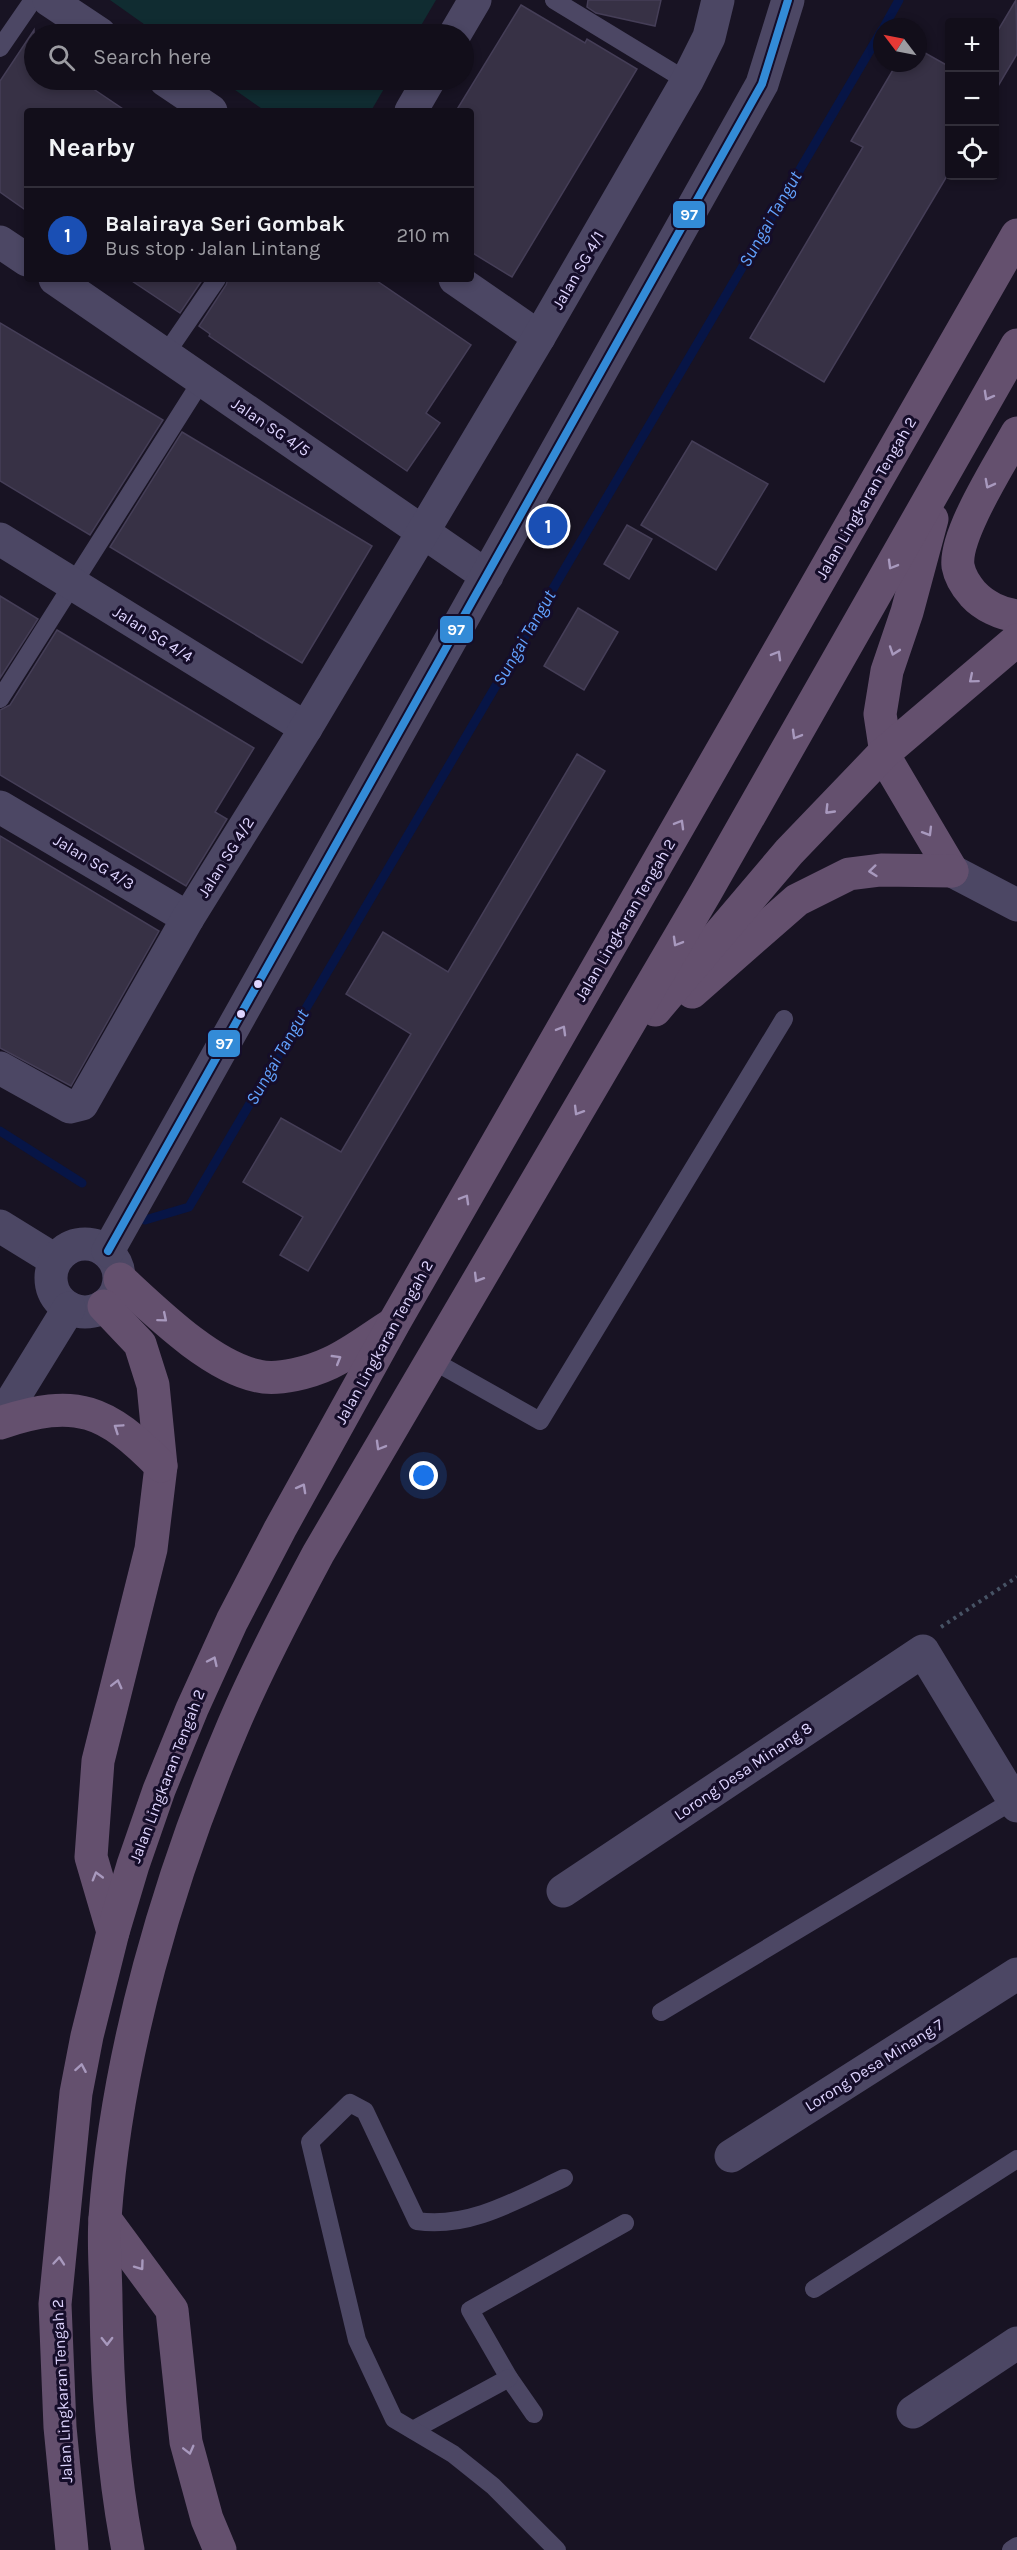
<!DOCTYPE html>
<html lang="en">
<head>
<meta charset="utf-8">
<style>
	:root { --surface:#120e1a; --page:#1b1723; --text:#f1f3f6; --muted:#9c9ca2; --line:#312e39; --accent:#9991b2 }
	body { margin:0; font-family:Karla,sans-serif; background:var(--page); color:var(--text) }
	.controls { position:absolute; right:18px; top:18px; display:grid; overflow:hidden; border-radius:6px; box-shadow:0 3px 9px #0003 }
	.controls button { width:54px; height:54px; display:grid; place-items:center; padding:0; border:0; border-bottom:2px solid var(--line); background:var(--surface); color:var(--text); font:30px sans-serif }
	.compass { position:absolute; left:873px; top:18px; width:54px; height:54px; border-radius:50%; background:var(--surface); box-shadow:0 3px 9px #0003; rotate:302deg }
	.you { position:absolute; left:424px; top:1476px; width:21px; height:21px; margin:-15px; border:4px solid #fff; border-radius:50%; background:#1a73e8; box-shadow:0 0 0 9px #1a73e833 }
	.badge { display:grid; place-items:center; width:39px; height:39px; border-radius:50%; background:var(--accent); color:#fff; font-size:20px; font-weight:700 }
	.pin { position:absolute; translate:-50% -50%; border:3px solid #fff; box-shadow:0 2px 6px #0006 }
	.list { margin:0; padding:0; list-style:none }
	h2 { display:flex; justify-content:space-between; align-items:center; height:78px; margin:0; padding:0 24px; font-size:26px }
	h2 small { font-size:20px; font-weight:400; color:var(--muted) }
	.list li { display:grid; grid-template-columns:39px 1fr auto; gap:18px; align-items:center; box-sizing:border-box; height:96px; padding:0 24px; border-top:2px solid var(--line) }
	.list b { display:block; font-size:22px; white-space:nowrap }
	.list p { margin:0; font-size:20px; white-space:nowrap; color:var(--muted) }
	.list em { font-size:20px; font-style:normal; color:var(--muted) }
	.icon { flex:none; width:33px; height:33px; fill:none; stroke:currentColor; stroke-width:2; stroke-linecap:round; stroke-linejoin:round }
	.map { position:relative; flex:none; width:1017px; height:2550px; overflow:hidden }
	.search { position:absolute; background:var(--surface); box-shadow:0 3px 9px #0003; left:24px; top:24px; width:450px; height:66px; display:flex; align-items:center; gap:15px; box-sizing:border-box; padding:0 21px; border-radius:33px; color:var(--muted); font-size:22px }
	.panel { position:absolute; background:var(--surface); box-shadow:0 3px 9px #0003; left:24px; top:108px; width:450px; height:174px; border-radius:6px }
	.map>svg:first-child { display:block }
</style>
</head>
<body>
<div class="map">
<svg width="1017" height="2550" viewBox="0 0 1017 2550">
	<rect width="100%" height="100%" fill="#181323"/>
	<g fill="#102c31">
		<path d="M110 0H436L416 34H158Z"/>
		<path d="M221 80H389L371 111H265Z"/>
	</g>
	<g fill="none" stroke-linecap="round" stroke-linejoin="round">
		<g stroke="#071546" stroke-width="9">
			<path d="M884 27 899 0"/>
			<path d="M0 1131 82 1183"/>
			<path d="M145 1220 189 1207 882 30"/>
		</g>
	</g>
	<g fill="#373145" stroke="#453e57" stroke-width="1.5">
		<path d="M588 0H661L655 26 596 13 587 7Z"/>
		<path d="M1016 0 1017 54 994 93V37Z"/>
		<path d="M521 5 585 43 587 39 637 69 512 277 471 252V111H456Z"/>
		<path d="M34 30V80H80L126 111H27V211L0 192V81Z"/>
		<path d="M918 49 950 67V171L824 382 750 338 863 147 851 141 897 63H918Z"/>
		<path d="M129 279H203L180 313Z"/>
		<path d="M228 279H374L471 345 426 413 440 423 407 471 209 336 210 334 199 326 226 285Z"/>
		<path d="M0 323 163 420 90 535 0 481Z"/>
		<path d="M182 432 372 546 302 663 110 547Z"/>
		<path d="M692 441 768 484 716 570 641 525Z"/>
		<path d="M627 525 652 539 629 579 604 564Z"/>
		<path d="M0 596 38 619 0 678Z"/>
		<path d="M578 608 618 632 584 690 544 666Z"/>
		<path d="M57 630 254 748 215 812 227 819 186 886 0 775V710L10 705Z"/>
		<path d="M577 754 605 771 308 1271 280 1255 303 1217 243 1182 281 1118 341 1152 411 1034 346 994 383 932 448 972Z"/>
		<path d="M0 836 159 931 71 1086 0 1048Z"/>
	</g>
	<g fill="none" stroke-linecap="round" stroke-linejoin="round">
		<path stroke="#475365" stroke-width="4" stroke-dasharray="3 4.5" stroke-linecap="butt" d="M941 1627 1017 1577"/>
		<g stroke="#4c4764" stroke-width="18">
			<path d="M554 0 687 81"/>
			<path d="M0 48 33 0"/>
			<path d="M165 355 217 279"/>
			<path d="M0 699 202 380"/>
			<path d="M430 1359 540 1421 784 1019"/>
			<path d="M661 2012 1014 1800"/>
			<path d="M814 2289 1017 2159"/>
			<path d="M534 2414 509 2378 470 2310 625 2223"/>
			<path d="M413 2430 509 2378"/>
			<path d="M557 2550 493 2486 453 2454 394 2419 357 2340 310 2142 350 2103 365 2111 417 2221C469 2229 519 2199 564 2178"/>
			<path d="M1011 2550 1017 2546"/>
		</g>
		<g stroke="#4c4764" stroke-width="33">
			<path d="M49 0 100 34"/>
			<path d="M455 34 475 0"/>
			<path d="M165 80 211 111"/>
			<path d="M411 111 429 80"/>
			<path d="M0 242 27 260"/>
			<path d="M55 279 487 576"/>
			<path d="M455 279 539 337"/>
			<path d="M0 539 306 728"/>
			<path d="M0 807 188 918"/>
			<path d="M952 871 1017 905"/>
			<path d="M0 1068 70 1107 82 1104 188 918 306 728 539 337 687 81 709 37 718 0"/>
			<path d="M563 1891 923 1651 1017 1806"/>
			<path d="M731 2156 1017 1974"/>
			<path d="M913 2412 1017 2343"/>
		</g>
		<g stroke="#4c4764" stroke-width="33">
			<path d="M0 1226 55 1260"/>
			<circle cx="85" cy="1278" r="34"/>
			<path d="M108 1251 762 84 788 0"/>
			<path d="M0 1420 69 1308"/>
		</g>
		<g stroke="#64506e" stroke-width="33">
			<path d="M1017 433C1001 462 954 535 958 566 960 577 966 586 973 594 984 606 1001 614 1017 616"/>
			<path d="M932 519 907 612 887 671 880 714 885 747 883 754 952 871"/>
			<path d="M692 992 797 900 849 874 881 870 952 871"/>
			<path d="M655 1010 789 852 883 754 1017 640"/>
			<path d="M120 1279C156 1312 210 1366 258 1376 278 1381 311 1372 330 1363 352 1353 372 1337 393 1324"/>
			<path d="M104 1306 140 1344 153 1385 161 1466 151 1549 98 1761 91 1857 113 1932"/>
			<path d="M0 1423C77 1397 106 1410 161 1466"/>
			<path d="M105 2219 172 2310 186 2442 207 2519 220 2550"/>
			<path d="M72 2550 60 2427 55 2304 76 2093 87 2036 113 1932 133 1865 159 1790 192 1709 232 1621 280 1529 394 1323 1017 235"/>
			<path d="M128 2550C112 2468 107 2385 106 2302 106 2274 103 2246 105 2218 117 2053 168 1878 233 1726 258 1667 288 1610 318 1554L706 892 1017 345"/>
		</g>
		<defs>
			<path id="bus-1" d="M108 1251 762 84 788 0"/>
		</defs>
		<use href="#bus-1" stroke="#150d29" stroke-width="12"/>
		<use href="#bus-1" stroke="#338bd7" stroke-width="8"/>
	</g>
	<defs><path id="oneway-chevron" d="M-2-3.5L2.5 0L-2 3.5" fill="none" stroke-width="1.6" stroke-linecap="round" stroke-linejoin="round" transform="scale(1.5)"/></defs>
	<g stroke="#a899be">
		<use href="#oneway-chevron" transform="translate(988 396) rotate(119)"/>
		<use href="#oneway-chevron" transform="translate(989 484) rotate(118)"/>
		<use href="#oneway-chevron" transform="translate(892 565) rotate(120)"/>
		<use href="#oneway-chevron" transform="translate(894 651) rotate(109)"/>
		<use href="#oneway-chevron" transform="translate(777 655) rotate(-60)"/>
		<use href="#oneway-chevron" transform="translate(973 679) rotate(140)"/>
		<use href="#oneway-chevron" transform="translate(796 735) rotate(120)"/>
		<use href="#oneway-chevron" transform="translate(829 810) rotate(134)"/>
		<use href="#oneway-chevron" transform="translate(680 824) rotate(-60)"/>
		<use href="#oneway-chevron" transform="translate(928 832) rotate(59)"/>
		<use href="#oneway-chevron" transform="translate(873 871) rotate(174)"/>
		<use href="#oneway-chevron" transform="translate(677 942) rotate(120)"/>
		<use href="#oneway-chevron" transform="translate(562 1030) rotate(-60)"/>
		<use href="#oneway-chevron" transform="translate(578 1111) rotate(121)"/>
		<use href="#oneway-chevron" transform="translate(465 1199) rotate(-60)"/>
		<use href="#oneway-chevron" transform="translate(478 1278) rotate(121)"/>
		<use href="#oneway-chevron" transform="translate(163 1318) rotate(40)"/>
		<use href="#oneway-chevron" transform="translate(337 1359) rotate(-31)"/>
		<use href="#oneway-chevron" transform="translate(118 1428) rotate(-146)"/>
		<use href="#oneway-chevron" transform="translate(380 1446) rotate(120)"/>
		<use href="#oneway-chevron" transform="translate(302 1488) rotate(-61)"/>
		<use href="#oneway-chevron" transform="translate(213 1661) rotate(-65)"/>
		<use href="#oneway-chevron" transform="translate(117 1684) rotate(-76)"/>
		<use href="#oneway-chevron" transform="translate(97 1876) rotate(-106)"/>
		<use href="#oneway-chevron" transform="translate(81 2068) rotate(-80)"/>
		<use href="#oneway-chevron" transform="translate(59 2261) rotate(-85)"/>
		<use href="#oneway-chevron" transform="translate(140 2266) rotate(54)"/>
		<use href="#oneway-chevron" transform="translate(107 2341) rotate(89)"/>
		<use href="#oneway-chevron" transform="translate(189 2450) rotate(76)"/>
	</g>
	<g fill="#dfd5ff" stroke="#150d29" stroke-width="2">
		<circle cx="258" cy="984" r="5"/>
		<circle cx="241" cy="1014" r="5"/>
	</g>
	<g text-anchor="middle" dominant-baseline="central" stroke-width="6" stroke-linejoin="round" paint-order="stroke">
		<g font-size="16" fill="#dfd5ff" stroke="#150d29">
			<text transform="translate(578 270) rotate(-60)">Jalan SG 4/1</text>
			<text transform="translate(271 427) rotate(34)">Jalan SG 4/5</text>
			<text transform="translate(866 498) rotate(-60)">Jalan Lingkaran Tengah 2</text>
			<text transform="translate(153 634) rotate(32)">Jalan SG 4/4</text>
			<text transform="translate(226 857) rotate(-58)">Jalan SG 4/2</text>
			<text transform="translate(94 862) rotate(31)">Jalan SG 4/3</text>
			<text transform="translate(625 920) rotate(-60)">Jalan Lingkaran Tengah 2</text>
			<text transform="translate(384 1342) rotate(-61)">Jalan Lingkaran Tengah 2</text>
			<text transform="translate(743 1771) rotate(-34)">Lorong Desa Minang 8</text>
			<text transform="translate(167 1776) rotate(-69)">Jalan Lingkaran Tengah 2</text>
			<text transform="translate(874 2065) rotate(-32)">Lorong Desa Minang 7</text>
			<text transform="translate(62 2391) rotate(-93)">Jalan Lingkaran Tengah 2</text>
		</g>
		<g font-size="18" font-style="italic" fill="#63a3ff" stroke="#150d29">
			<text transform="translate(770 219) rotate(-60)">Sungai Tangut</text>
			<text transform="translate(524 638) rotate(-60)">Sungai Tangut</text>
			<text transform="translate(277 1057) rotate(-60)">Sungai Tangut</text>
		</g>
	</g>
	<g stroke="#150d29" stroke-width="2">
		<rect x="672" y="200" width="34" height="29" rx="6" fill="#338bd7"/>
		<rect x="439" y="615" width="35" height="29" rx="6" fill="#338bd7"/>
		<rect x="207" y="1029" width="34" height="29" rx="6" fill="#338bd7"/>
	</g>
	<g font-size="16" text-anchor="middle" font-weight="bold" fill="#fff">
		<text x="689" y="220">97</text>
		<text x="456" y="635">97</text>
		<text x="224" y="1049">97</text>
	</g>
</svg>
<div class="controls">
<button>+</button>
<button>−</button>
<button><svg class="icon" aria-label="locate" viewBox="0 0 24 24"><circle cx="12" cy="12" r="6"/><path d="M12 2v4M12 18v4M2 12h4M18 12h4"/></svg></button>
</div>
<svg class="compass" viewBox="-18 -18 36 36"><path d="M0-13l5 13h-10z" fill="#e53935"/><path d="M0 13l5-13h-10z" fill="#9c9ca2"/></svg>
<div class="you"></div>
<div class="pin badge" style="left:548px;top:526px;background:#1a4fb4">1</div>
<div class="search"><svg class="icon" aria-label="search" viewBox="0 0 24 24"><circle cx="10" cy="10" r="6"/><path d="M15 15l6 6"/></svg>Search here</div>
<section class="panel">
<h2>Nearby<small></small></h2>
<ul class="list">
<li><span class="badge" style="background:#1a4fb4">1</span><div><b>Balairaya Seri Gombak</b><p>Bus stop · Jalan Lintang</p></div><em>210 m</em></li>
</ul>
</section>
</div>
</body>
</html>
